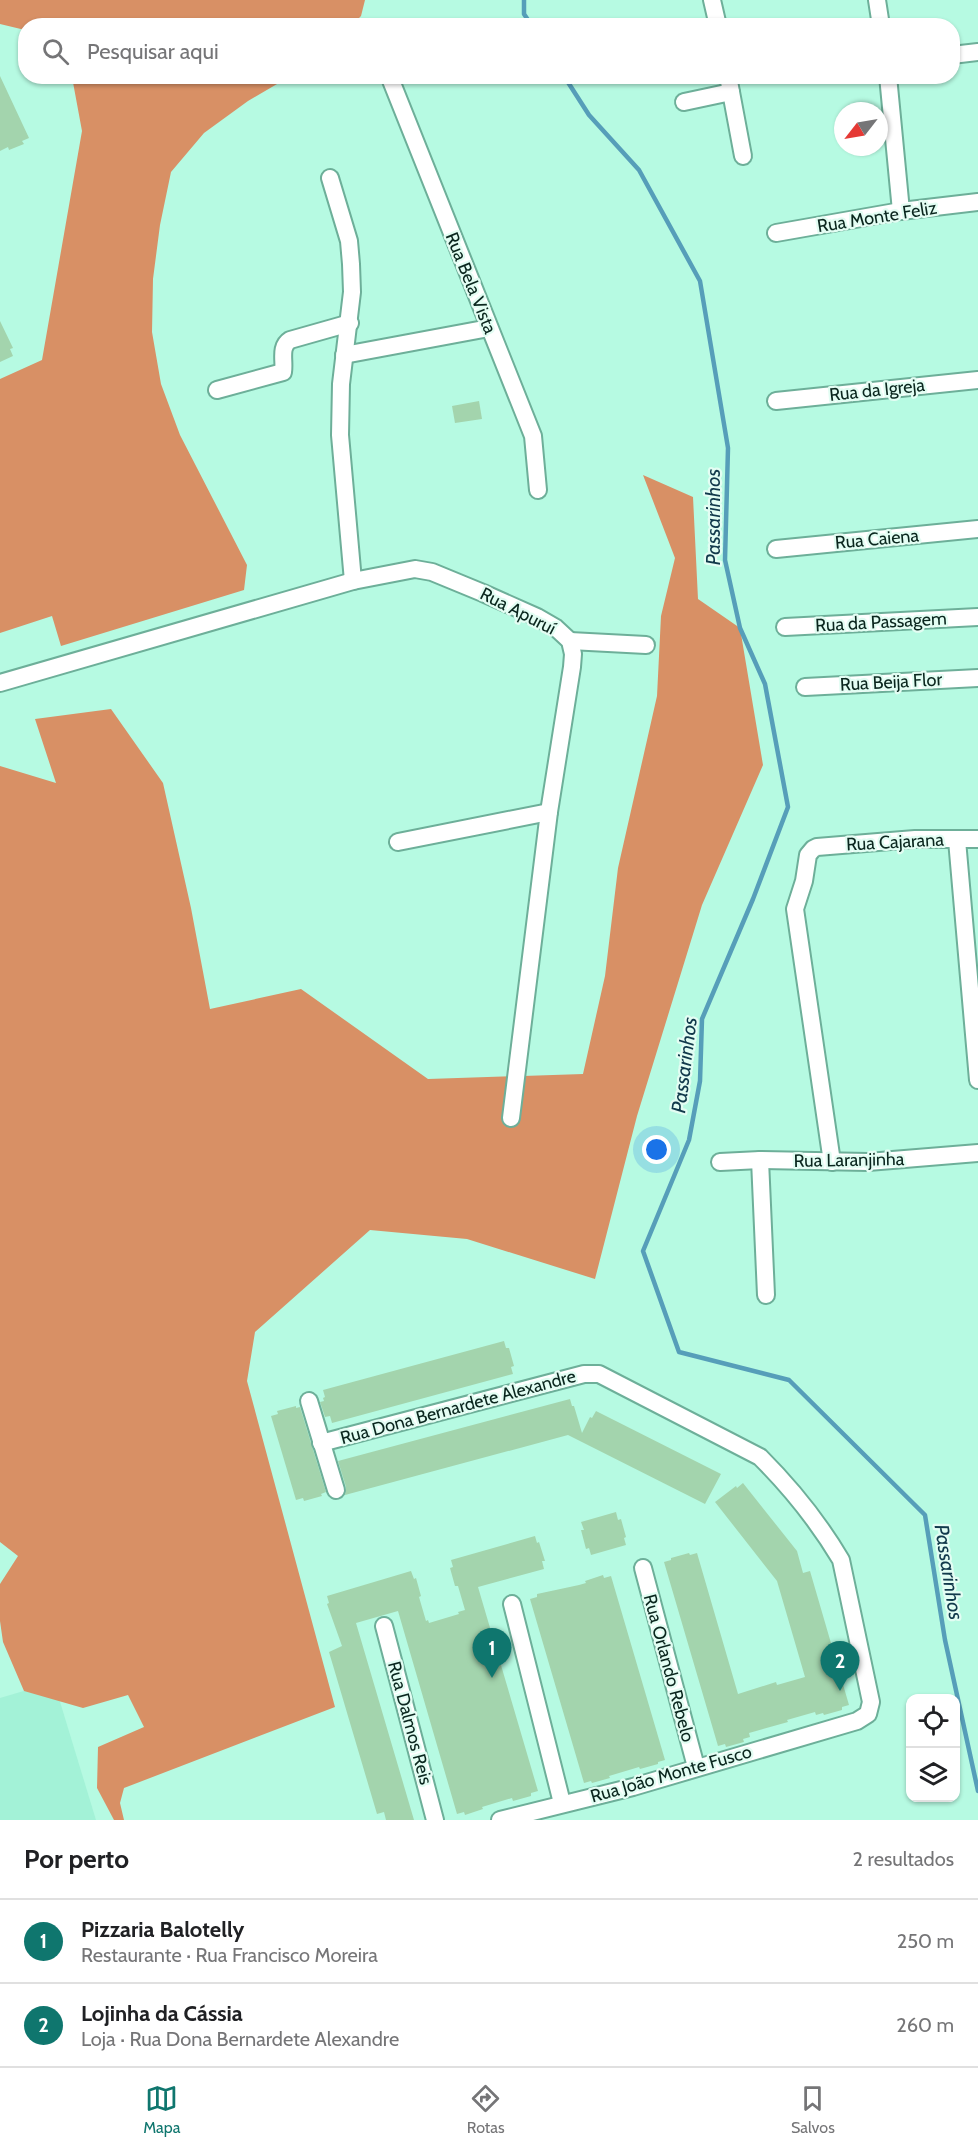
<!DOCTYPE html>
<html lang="pt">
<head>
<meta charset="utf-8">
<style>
	:root { --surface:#fff; --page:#f6f6f6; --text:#202124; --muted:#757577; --line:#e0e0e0; --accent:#0f766e }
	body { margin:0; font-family:Cabin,sans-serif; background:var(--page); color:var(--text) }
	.controls { position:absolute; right:18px; bottom:18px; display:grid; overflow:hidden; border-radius:12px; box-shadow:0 2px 4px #0004 }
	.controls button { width:54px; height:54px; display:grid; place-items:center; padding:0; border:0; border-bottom:2px solid var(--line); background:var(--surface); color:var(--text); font:30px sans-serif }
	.compass { position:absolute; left:834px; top:102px; width:54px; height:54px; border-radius:50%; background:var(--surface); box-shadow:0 2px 4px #0004; rotate:239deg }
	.you { position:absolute; left:657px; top:1150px; width:21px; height:21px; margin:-15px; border:4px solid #fff; border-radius:50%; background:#1a73e8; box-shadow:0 0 0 9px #1a73e833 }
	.badge { display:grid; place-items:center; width:39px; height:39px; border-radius:50%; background:var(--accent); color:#fff; font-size:20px; font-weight:700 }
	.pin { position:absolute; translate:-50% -50px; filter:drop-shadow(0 2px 3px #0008) }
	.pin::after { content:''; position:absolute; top:32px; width:21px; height:18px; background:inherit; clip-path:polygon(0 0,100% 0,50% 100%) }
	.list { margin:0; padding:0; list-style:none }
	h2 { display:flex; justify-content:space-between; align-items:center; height:78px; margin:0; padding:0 24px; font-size:26px }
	h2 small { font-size:20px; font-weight:400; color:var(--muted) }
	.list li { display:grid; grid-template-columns:39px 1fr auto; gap:18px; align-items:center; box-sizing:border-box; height:84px; padding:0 24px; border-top:2px solid var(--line) }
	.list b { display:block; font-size:22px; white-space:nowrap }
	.list p { margin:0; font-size:20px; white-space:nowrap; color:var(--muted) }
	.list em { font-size:20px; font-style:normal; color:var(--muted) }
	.icon { flex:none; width:33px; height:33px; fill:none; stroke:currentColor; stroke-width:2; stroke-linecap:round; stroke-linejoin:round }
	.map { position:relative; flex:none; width:978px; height:1820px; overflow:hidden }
	.search { position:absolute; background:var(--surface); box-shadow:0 2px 4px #0004; left:18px; right:18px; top:18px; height:66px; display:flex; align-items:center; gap:15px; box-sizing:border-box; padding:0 21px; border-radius:24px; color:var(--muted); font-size:22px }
	.sheet { height:246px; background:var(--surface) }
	nav { display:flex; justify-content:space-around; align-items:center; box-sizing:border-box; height:84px; border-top:2px solid var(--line); background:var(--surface); font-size:16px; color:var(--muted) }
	nav a { display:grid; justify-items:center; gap:3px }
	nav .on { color:var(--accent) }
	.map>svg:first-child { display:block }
</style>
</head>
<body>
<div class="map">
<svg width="978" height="1820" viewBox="0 0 978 1820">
	<rect width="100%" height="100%" fill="#b6fae2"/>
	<path fill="#a3f2d7" d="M54 1682 96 1820H0V1698Z"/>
	<g fill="#d89065">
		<path d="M0 0H365L361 16 352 25 26 26 25 30 0 24Z"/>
		<path d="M72 77H289L248 101 204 133 171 172 160 225 153 279 152 332 161 384 180 435 247 565 244 590 61 646 52 616 0 633V379L42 360 82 131Z"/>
		<path d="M643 475 693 497 698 599 740 628 763 765 702 905 637 1116 595 1279 467 1239 370 1230 255 1332 247 1381 335 1707 124 1788 120 1803 124 1820H114L97 1788 98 1747 144 1727 128 1695 83 1708 24 1691 3 1642 0 1621V1584L18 1556 0 1542V766L56 783 35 719 111 709 163 783 191 908 210 1009 301 989 428 1079 583 1074 605 976 618 868 657 696 661 616 675 558Z"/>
	</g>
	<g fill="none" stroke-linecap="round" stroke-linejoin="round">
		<g stroke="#569eb9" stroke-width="4.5">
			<path d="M524 0V14L532 26"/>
			<path d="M564 76 589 115 639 170 700 281 728 448 725 560 740 628 765 684 788 807 753 899 702 1019 700 1081 689 1140 643 1251 679 1352 789 1380 925 1515 945 1640 978 1791"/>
		</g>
	</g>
	<g fill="#a3d4ad">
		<path d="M0 76 29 138 22 141 24 144 9 150 8 147 0 151Z"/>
		<path d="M0 321 13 348 10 349 13 356 0 362Z"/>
		<path d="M479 401 482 419 455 423 452 406Z"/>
		<path d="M504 1341 506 1348H509L514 1366 511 1367 513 1374 332 1423 330 1416 325 1417 320 1402 324 1401 323 1398 325 1397 323 1390Z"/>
		<path d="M570 1399 572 1406H574L582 1433 590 1417 592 1418 596 1411 721 1474 705 1504 568 1435 345 1495 346 1487 338 1461Z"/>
		<path d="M296 1406V1408L300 1407 326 1492 321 1494 322 1496 304 1501 303 1498 296 1500 271 1416 278 1414 277 1411Z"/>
		<path d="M743 1483 797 1551 803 1573 810 1571 849 1705 842 1707V1710L824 1715 823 1713 816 1715 815 1712 787 1720 788 1722 749 1733 750 1737 743 1739 744 1742 726 1747 725 1744 718 1746 664 1562 671 1560V1558L689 1553 690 1555 697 1553 738 1694 776 1682 777 1685 805 1677 777 1581 715 1502 736 1486 737 1488Z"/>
		<path d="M616 1512 618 1520 621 1519 626 1537 624 1538 626 1545 591 1555 589 1548 586 1549 581 1530H584L581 1522Z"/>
		<path d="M535 1536 537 1543 539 1542 545 1561H542L544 1569 478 1587 538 1791 531 1793V1796L513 1801 512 1798 482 1807 483 1809 465 1815 464 1812 457 1814 398 1611 356 1623 414 1820H386L384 1812 377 1814 329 1652 342 1646 327 1604 329 1603 327 1596 411 1571 414 1579 416 1578 421 1596 419 1597 426 1621 428 1620 429 1623 459 1614 458 1612 465 1610 458 1586H455L450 1568 453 1567 451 1560Z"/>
		<path d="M603 1575 604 1578 611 1576 665 1760 658 1762V1764L640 1769 639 1767 609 1776 610 1778 592 1783 591 1781 584 1783 530 1599 537 1597V1594L579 1585 586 1583 585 1581Z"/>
	</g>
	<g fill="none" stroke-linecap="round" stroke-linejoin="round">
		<defs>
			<g id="minor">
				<path d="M712 0 718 26"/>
				<path d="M877 0 881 26"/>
				<path d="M952 55 978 52"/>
				<path d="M728 76 743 156"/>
				<path d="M888 76 901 211"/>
				<path d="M390 78 533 436 538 490"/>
				<path d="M684 102 731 92"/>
				<path d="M330 178 349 241 351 264 352 292 341 384 340 435 353 581"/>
				<path d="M776 233 901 211 978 202"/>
				<path d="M344 355 489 328"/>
				<path d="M217 390 283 372C285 361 279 347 290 340L350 323"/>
				<path d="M776 401 978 380"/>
				<path d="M776 549 978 529"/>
				<path d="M785 627 978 617"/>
				<path d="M570 641 646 645"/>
				<path d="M0 683 353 581 415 569 432 572 483 593 537 617 556 628 570 641 573 654 572 667 549 812 511 1118"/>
				<path d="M805 687 978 678"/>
				<path d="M957 840 978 1080"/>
				<path d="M398 842 549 812"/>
				<path d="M760 1160 766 1295"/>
				<path d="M720 1162 760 1160 868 1162 978 1153"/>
				<path d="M832 1162 795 909 804 881 808 855 813 849 817 847 915 839H978"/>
				<path d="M309 1401 336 1490"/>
				<path d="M321 1443 584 1374H599L760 1457C790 1487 819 1523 841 1560L871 1702 868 1714 857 1721 633 1787 500 1820"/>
				<path d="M643 1568 696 1767"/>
				<path d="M512 1604 562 1803"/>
				<path d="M384 1626 435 1820"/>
			</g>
		</defs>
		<use href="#minor" stroke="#6daf99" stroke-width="20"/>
		<use href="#minor" stroke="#fff" stroke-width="16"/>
	</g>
	<g text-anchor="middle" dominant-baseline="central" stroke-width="4.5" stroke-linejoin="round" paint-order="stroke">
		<g font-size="18" fill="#0a261e" stroke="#e3fdf3">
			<text transform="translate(877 217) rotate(-9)">Rua Monte Feliz</text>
			<text transform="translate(471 283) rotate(68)">Rua Bela Vista</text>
			<text transform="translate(877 390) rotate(-6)">Rua da Igreja</text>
			<text transform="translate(877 539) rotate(-5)">Rua Caiena</text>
			<text transform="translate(518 611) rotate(27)">Rua Apuruí</text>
			<text transform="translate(881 622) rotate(-3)">Rua da Passagem</text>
			<text transform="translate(891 682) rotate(-3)">Rua Beija Flor</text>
			<text transform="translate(895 842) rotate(-3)">Rua Cajarana</text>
			<text transform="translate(849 1160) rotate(-1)">Rua Laranjinha</text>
			<text transform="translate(458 1407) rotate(-15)">Rua Dona Bernardete Alexandre</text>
			<text transform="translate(669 1668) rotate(75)">Rua Orlando Rebelo</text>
			<text transform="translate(410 1723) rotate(75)">Rua Dalmos Reis</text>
			<text transform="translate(671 1774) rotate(-16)">Rua João Monte Fusco</text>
		</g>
		<g font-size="20" font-style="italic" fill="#11394b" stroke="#e3fdf3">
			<text transform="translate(713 517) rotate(-90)">Passarinhos</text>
			<text transform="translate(684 1065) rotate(-83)">Passarinhos</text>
			<text transform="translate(949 1572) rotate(81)">Passarinhos</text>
		</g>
	</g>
</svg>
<div class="controls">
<button><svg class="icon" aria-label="locate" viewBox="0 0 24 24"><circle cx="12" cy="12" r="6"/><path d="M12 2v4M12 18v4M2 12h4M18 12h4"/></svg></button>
<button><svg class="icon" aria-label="layers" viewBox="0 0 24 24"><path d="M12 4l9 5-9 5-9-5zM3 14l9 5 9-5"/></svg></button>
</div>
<svg class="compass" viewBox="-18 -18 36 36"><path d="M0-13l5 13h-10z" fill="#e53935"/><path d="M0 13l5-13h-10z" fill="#757577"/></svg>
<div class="you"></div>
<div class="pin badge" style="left:492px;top:1678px">1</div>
<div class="pin badge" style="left:840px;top:1691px">2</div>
<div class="search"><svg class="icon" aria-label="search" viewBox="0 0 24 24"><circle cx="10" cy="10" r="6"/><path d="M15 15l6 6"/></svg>Pesquisar aqui</div>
</div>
<section class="sheet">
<h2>Por perto<small>2 resultados</small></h2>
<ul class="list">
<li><span class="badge">1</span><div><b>Pizzaria Balotelly</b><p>Restaurante · Rua Francisco Moreira</p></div><em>250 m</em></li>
<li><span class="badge">2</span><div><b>Lojinha da Cássia</b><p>Loja · Rua Dona Bernardete Alexandre</p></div><em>260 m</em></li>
</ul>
</section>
<nav>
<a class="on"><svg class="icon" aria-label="map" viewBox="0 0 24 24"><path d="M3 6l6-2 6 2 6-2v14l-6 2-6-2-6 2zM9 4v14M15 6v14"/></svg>Mapa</a>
<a><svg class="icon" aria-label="directions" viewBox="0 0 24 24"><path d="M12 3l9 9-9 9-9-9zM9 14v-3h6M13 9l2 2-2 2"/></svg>Rotas</a>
<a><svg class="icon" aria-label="saved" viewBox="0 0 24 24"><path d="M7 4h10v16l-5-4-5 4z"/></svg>Salvos</a>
</nav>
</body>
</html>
